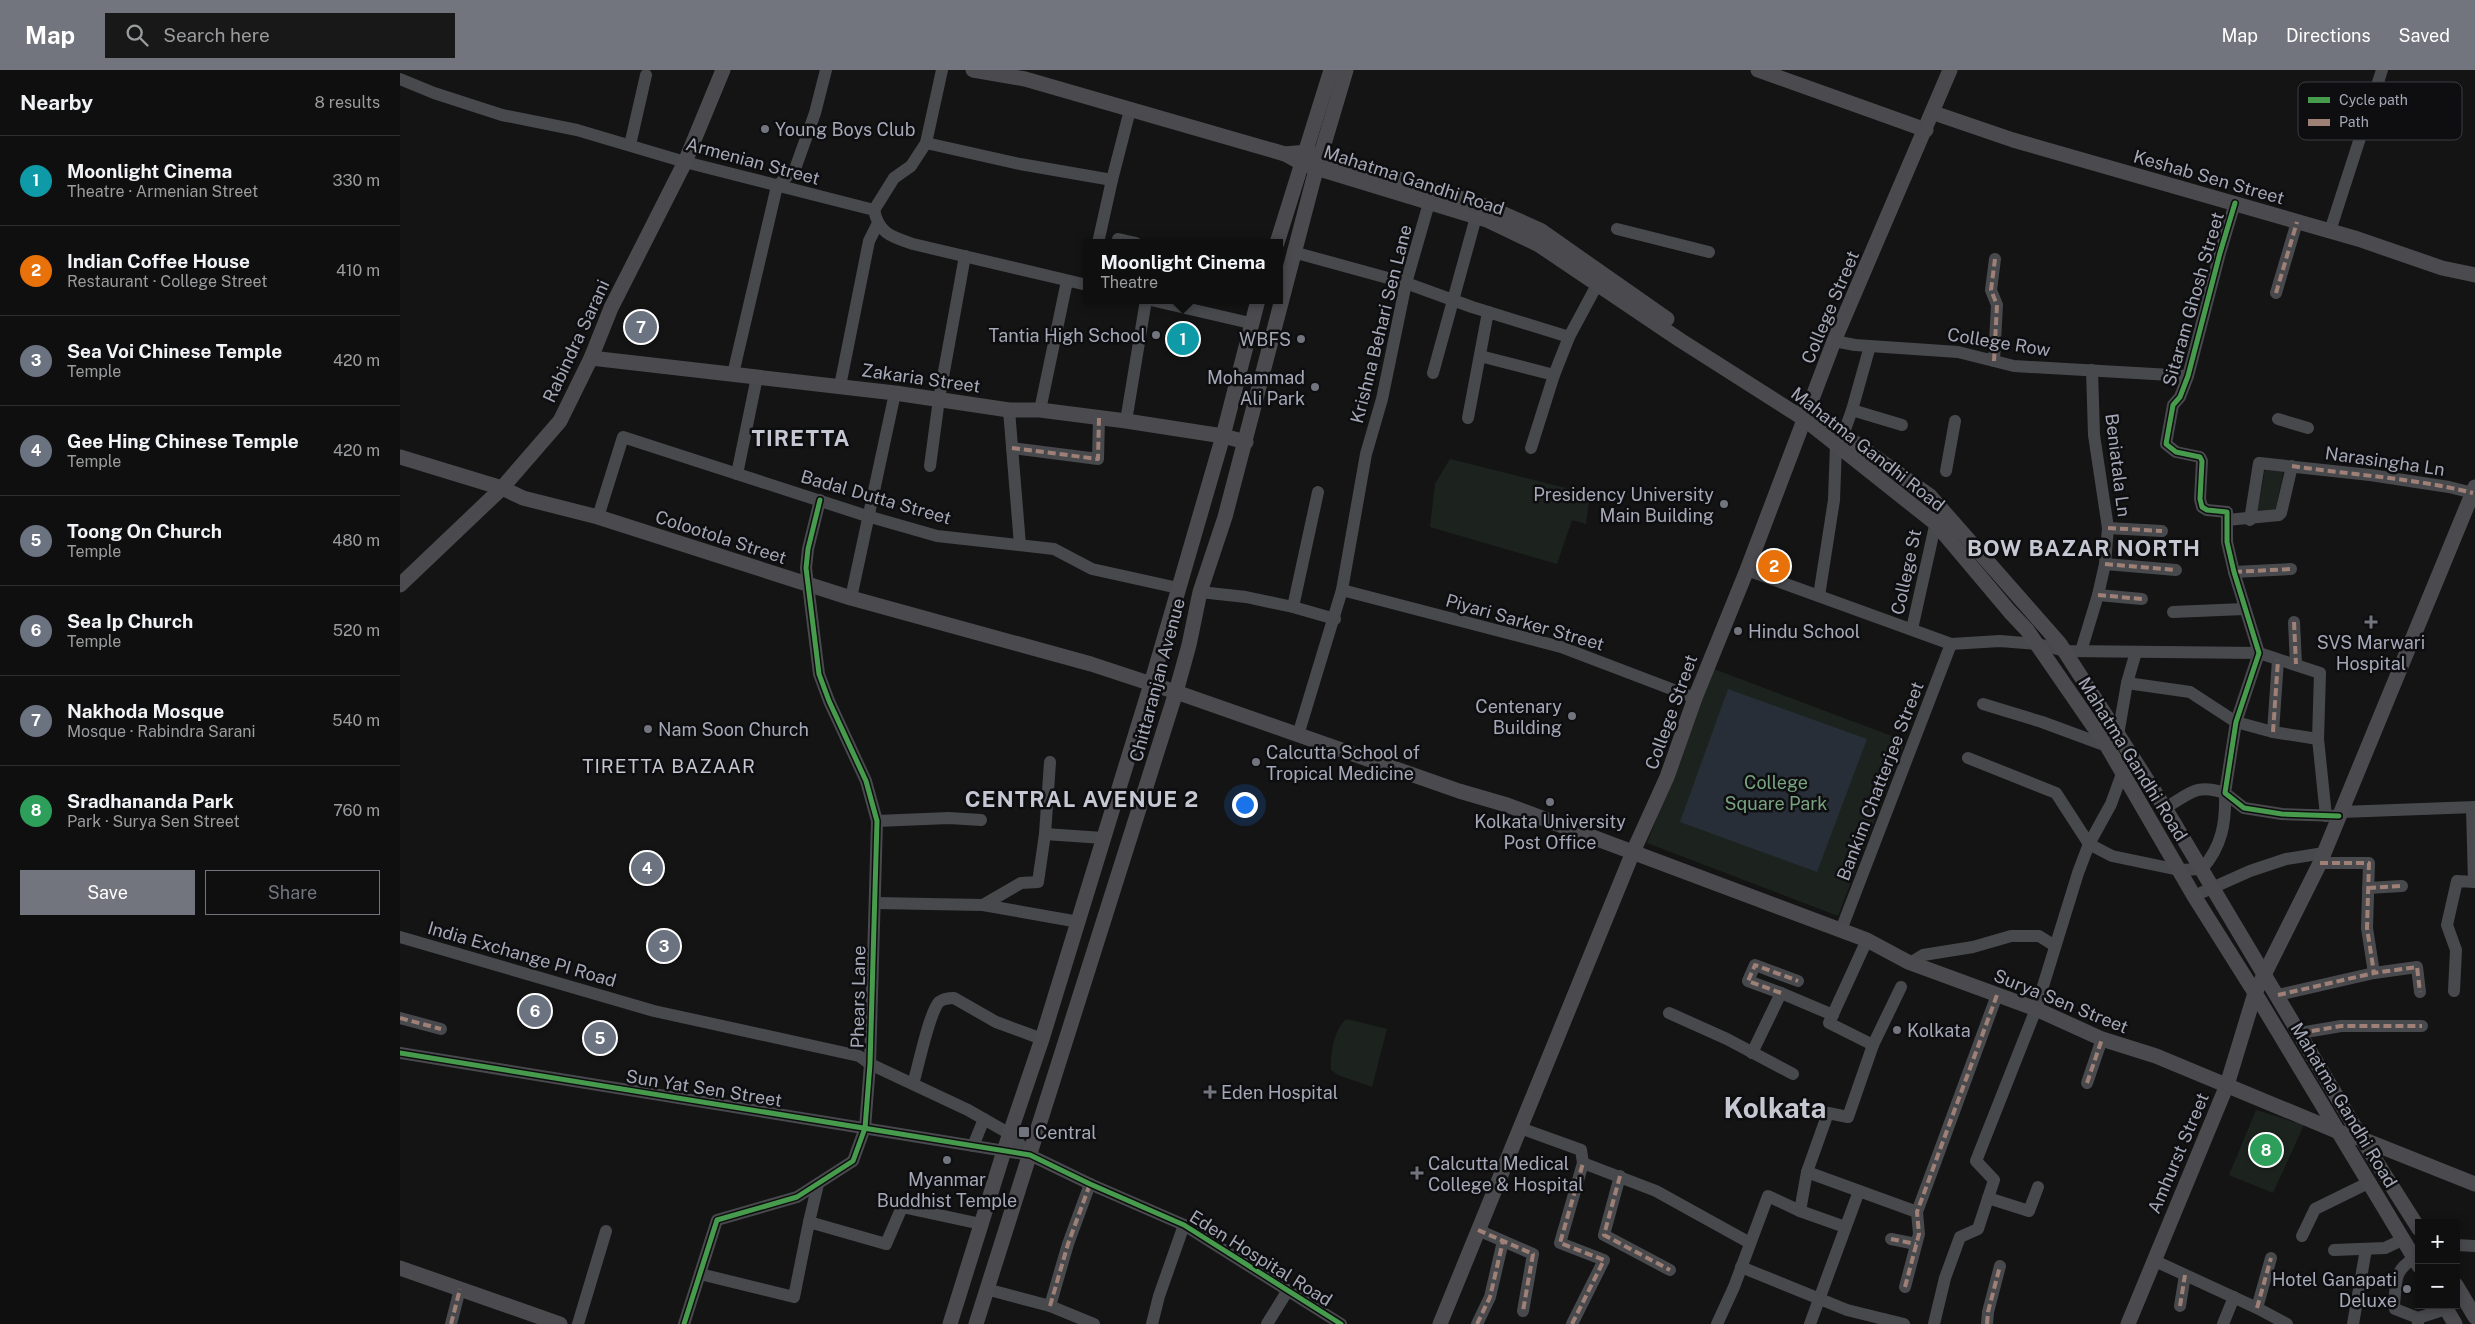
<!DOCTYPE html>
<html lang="en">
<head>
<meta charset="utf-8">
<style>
	:root { --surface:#0f0f0f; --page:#181818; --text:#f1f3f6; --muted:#9b9c9e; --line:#2f2f2f; --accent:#72747e }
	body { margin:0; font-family:"Public Sans",sans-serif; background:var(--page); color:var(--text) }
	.controls { position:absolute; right:15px; bottom:15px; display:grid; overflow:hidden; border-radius:0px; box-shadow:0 2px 8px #0003 }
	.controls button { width:45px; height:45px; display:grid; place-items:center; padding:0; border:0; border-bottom:1px solid var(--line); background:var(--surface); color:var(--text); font:25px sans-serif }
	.you { position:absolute; left:844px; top:734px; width:18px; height:18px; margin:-12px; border:4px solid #fff; border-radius:50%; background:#1a73e8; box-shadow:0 0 0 8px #1a73e833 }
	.badge { display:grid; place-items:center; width:32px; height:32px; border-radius:50%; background:var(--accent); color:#fff; font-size:16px; font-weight:700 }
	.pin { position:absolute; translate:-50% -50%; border:2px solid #fff; box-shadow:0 1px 5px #0006 }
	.popup { position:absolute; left:683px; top:169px; width:200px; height:65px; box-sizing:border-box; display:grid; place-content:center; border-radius:0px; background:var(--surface); filter:drop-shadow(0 1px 4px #0005); font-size:16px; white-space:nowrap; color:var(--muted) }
	.popup b { font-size:19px; color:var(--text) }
	.popup::after { content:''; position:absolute; left:50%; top:100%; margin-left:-10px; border:10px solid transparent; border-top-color:var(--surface) }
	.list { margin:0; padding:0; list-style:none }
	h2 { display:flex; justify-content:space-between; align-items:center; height:65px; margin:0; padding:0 20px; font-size:21px }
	h2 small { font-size:16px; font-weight:400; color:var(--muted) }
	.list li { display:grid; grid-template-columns:32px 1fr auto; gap:15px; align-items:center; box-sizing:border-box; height:90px; padding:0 20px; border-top:1px solid var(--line) }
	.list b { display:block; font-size:19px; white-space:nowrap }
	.list p { margin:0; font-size:16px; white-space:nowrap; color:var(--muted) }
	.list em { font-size:16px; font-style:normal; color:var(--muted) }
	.actions { display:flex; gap:10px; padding:15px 20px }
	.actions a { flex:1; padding:11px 0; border:1px solid var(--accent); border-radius:0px; text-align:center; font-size:18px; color:var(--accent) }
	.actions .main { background:var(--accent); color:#fff }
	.icon { flex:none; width:28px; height:28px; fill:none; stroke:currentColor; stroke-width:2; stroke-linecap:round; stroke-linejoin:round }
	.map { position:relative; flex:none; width:2075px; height:1254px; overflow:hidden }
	header { display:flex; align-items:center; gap:30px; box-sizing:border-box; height:70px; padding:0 25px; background:var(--accent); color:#fff }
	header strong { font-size:24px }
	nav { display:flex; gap:28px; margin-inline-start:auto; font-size:18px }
	.search { width:350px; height:45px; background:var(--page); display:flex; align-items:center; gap:12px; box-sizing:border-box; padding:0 18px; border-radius:0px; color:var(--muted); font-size:19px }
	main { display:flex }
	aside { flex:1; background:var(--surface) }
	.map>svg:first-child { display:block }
</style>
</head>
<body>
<header>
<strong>Map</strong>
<div class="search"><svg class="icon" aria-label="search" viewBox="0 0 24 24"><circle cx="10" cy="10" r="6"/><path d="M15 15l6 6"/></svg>Search here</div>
<nav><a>Map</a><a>Directions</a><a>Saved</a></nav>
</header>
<main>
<aside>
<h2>Nearby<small>8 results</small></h2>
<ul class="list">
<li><span class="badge" style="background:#0f9aa8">1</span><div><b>Moonlight Cinema</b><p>Theatre · Armenian Street</p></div><em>330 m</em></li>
<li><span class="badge" style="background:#e8710a">2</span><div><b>Indian Coffee House</b><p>Restaurant · College Street</p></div><em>410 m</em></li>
<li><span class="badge" style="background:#6b7280">3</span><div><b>Sea Voi Chinese Temple</b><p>Temple</p></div><em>420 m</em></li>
<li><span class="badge" style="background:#6b7280">4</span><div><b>Gee Hing Chinese Temple</b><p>Temple</p></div><em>420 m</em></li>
<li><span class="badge" style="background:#6b7280">5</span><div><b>Toong On Church</b><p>Temple</p></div><em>480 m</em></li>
<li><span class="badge" style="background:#6b7280">6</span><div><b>Sea Ip Church</b><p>Temple</p></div><em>520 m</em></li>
<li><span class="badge" style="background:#6b7280">7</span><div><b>Nakhoda Mosque</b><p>Mosque · Rabindra Sarani</p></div><em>540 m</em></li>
<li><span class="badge" style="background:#2e9e5b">8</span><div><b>Sradhananda Park</b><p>Park · Surya Sen Street</p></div><em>760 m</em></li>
</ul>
<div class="actions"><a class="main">Save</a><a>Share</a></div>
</aside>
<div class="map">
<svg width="2075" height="1254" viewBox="0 0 2075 1254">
	<rect width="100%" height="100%" fill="#141414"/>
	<g fill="#1c231e">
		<path d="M1050 389 1190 424 1186 454 1172 450 1157 494 1030 457 1035 414Z"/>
		<path d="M1865 399H1884L1875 443 1857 441Z"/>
		<path d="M1314 599 1505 671 1438 846 1247 773Z"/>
		<path d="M947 949 987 959 972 1017 938 1005 931 1000C930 986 934 957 947 949Z"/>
		<path d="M1856 1040 1904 1055 1873 1123 1829 1105Z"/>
	</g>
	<path fill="#272e37" d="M1328 619 1467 669 1417 802 1280 752Z"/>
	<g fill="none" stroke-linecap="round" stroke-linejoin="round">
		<g stroke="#48494d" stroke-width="12">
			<path d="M0 9 34 23 102 45 177 60 285 92 474 140C479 164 492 167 513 174L687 215"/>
			<path d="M526 73 620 94 712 110 730 40"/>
			<path d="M230 75 246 5"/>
			<path d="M1835 133 1820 183 1788 306 1780 327 1773 335 1766 374 1776 382 1800 387 1802 391 1800 429 1802 437 1807 440 1827 442V472L1834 502 1859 583 1836 652 1825 723 1844 738 1882 744 1939 746"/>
			<path d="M474 140 494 108 511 96 526 73 542 0"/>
			<path d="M1217 159 1309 182"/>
			<path d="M1930 161 1982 0"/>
			<path d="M718 169 736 173"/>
			<path d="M698 173 712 110"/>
			<path d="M893 182 1006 213 1072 237 1169 267"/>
			<path d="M1876 223 1897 152"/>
			<path d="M751 230 850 253"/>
			<path d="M1434 271 1455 275 1558 282 1614 296 1788 306"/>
			<path d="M1470 276 1452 340 1502 355"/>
			<path d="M1080 286 1154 305"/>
			<path d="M1594 291 1597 235 1591 220 1595 189"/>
			<path d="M1033 303 1076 147"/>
			<path d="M333 304 377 116 395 99 415 43 426 0"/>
			<path d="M440 316 469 171 477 155"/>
			<path d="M609 340 620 475"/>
			<path d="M640 340 667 211"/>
			<path d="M1068 348 1088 242"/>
			<path d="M1878 349 1908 358"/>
			<path d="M726 351 746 230"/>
			<path d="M612 378 698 389 699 348"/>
			<path d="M1131 378 1154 305 1169 267 1198 213"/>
			<path d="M530 396 539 329 565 186"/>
			<path d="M1546 401 1555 351"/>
			<path d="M337 404 357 307"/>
			<path d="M918 422 893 537 935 549"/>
			<path d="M198 447 223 367 467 446 537 466 654 479 692 499 778 518"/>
			<path d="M1827 450 1879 445 1881 443 1892 396"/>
			<path d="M1850 450 1859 393 1970 405 2049 417 2073 423"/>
			<path d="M1708 458 1762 461"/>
			<path d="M1705 494 1776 500"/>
			<path d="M1347 500 1551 574 1600 571 1638 574 1665 581 1859 583 1920 603 1918 669 1926 746"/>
			<path d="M1834 502 1891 499"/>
			<path d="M942 520 1161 577 1295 628"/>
			<path d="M800 522 846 527 893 537"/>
			<path d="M1698 525 1742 529"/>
			<path d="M1419 526 1434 430 1436 375 1443 365 1452 340"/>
			<path d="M451 528 495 323"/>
			<path d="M1773 542 1844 539"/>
			<path d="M1894 552 1896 594"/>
			<path d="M1512 559 1537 447"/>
			<path d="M1681 581 1698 525 1705 494 1708 458 1694 365 1692 300"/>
			<path d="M1727 613 1790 622 1836 652 1873 662 1918 669"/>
			<path d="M1583 634 1642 652 1707 676"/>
			<path d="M1873 662 1878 590"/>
			<path d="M898 665 942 520 966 384 982 329 1006 213 1029 133"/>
			<path d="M1718 665 1727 613 1736 582"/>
			<path d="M1568 688 1656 723 1689 774 1712 786 1779 800 1802 799C1822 776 1826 753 1825 723 1795 713 1790 724 1765 738"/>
			<path d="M2072 738 2074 812"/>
			<path d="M1941 742 2075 737"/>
			<path d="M477 751 549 748 581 750"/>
			<path d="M645 764 703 768"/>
			<path d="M1920 793H1969L1967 858 1974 903 2017 897 2020 922"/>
			<path d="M1968 818 2002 816"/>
			<path d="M1794 826 1850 801 1886 789 1924 783"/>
			<path d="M475 833 583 835 621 813 638 812 645 764 650 692"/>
			<path d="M583 835 679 852"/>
			<path d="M1441 860 1551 574"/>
			<path d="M0 867 254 941 459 986 470 994 568 1040 610 1064 630 1085"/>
			<path d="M1467 870 1429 953 1473 975"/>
			<path d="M1510 893 1523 885 1573 877 1611 866H1639L1655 876"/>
			<path d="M2054 921 2056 880 2047 855 2057 811 2075 812"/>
			<path d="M1381 923 1348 911 1355 895 1398 911"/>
			<path d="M1878 925 1974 903"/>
			<path d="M1269 943 1327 969 1393 1004"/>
			<path d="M0 948 41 959"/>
			<path d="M1900 963 1941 956H2022"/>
			<path d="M0 983 630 1085 690 1114 784 1155 941 1254"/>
			<path d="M1352 983 1381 923 1433 945"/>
			<path d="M1687 1013 1702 969"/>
			<path d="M513 1014C518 998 529 943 539 932 543 929 549 928 554 928L596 952 642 969"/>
			<path d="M1120 1058 1181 1080 1183 1093 1256 1121 1350 1173"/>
			<path d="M573 1076 584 1049"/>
			<path d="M1407 1102 1517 1142"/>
			<path d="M1220 1106 1204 1165 1270 1200"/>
			<path d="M1588 1128 1629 1141 1638 1117"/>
			<path d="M1400 1141 1407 1102 1428 1043 1448 1047 1473 975 1501 917"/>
			<path d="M409 1152 418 1114"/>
			<path d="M1078 1160 1133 1184 1123 1241"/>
			<path d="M1902 1166 1915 1139 1968 1113"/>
			<path d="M1491 1169 1516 1174"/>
			<path d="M2056 1175 2075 1176"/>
			<path d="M1934 1180 1985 1178 2004 1169"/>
			<path d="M2014 1188C1993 1202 1997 1210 1994 1234L1995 1239 2018 1248V1254"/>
			<path d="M1755 1191 1857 1238 1887 1254"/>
			<path d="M1341 1197 1447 1240 1504 1254"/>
			<path d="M300 1204 394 1227 409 1152 486 1174 502 1137 581 1154"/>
			<path d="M1505 1217 1519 1164 1517 1142 1597 925"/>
			<path d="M586 1219 650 1236 694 1254"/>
			<path d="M650 1236 668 1174 690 1114"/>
			<path d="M1780 1236 1785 1205"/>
			<path d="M1857 1238 1871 1188"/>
			<path d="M2018 1248 2046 1239"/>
			<path d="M51 1254 60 1219"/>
			<path d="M178 1254 206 1161"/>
			<path d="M284 1254 317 1150 397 1127 453 1091 465 1058 470 994 477 751 466 711 429 631 419 604 406 498 408 479 420 430"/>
			<path d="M752 1254 759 1226 784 1155"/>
			<path d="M867 1254 888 1220"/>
			<path d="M1077 1254 1090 1227 1103 1171"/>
			<path d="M1172 1254 1204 1190 1160 1173 1183 1093"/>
			<path d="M1317 1254 1334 1217 1368 1126 1400 1141 1445 1157"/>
			<path d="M1410 1254 1459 1121"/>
			<path d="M1534 1254 1545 1208 1560 1167 1578 1159 1594 1110 1576 1091 1636 939 1678 803 1689 774 1711 734 1723 701"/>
			<path d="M1587 1254 1588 1242 1600 1196"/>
			<path d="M1823 1254 1834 1227"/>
			<path d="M1953 1254 1966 1179"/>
		</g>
		<g stroke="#4b4b4f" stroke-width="15">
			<path d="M573 0 625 9 885 84 903 94 1087 150 1139 175 1280 270 1404 349 1535 453 1610 542 1627 560 1707 676 1794 826 1855 923 2019 1196"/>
			<path d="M1358 0 1526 60"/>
			<path d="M1534 43 1613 70 1958 169 2042 198 2075 205"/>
			<path d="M885 84 907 82 920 85 1088 137 1140 160 1267 249"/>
			<path d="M877 173 931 0"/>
			<path d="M191 288 495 323 609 340H640L726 351 823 366 846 372"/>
			<path d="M1404 337 1530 426 1660 574 1765 738 1962 1069 2019 1159"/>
			<path d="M0 387 102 418 123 428 198 447 451 528 691 594 776 622 1059 721 1107 735 1467 870 1508 892 1636 939 1702 969 1756 986 1939 1062 1962 1069 2075 1114"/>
			<path d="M0 515 102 418 160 351 191 288 211 238 285 92 323 0"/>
			<path d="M0 1198 160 1254"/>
			<path d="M2056 1215 2075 1247"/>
			<path d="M2044 1235 2055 1254"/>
			<path d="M550 1254 604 1081 642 969 751 614 823 366 858 230"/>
			<path d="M576 1254 776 622 789 575 800 522 825 447 913 111 946 0"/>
			<path d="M1040 1254 1233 782 1267 707 1295 628 1347 500 1434 271 1550 0"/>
			<path d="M1728 1254 1827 1015 1855 923 1920 793 2075 417"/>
		</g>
		<g stroke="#494a4d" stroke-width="1">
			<path d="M1419 310 1544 0"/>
			<path d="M1404 349 1407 339"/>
			<path d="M0 518 142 374C184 313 210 244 242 178 271 119 305 63 326 0"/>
		</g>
		<g stroke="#9e8076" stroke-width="4" stroke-dasharray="8 4" stroke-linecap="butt">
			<path d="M1876 223 1897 152"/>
			<path d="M1594 291 1597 235 1591 220 1595 189"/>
			<path d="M612 378 698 389 699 348"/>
			<path d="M1892 396C1952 405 2014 408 2073 423"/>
			<path d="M1708 458 1762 461"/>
			<path d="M1705 494 1776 500"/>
			<path d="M1834 502 1891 499"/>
			<path d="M1698 525 1742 529"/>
			<path d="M1894 552 1896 594"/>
			<path d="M1873 662 1878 590"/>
			<path d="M1920 793H1969L1967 858 1974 903 2017 897 2020 922"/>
			<path d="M1968 818 2002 816"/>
			<path d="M1381 923 1348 911 1355 895 1398 911"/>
			<path d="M1878 925 1974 903"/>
			<path d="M0 948 41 959"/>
			<path d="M1900 963 1941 956H2022"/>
			<path d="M1687 1013 1702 969"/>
			<path d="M1220 1106 1204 1165 1270 1200"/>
			<path d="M1078 1160 1133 1184 1123 1241"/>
			<path d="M1491 1169 1516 1174"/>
			<path d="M1505 1217 1519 1164 1517 1142 1597 925"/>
			<path d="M650 1236 668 1174 690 1114"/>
			<path d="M1780 1236 1785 1205"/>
			<path d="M1857 1238 1871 1188"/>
			<path d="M51 1254 60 1219"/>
			<path d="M1077 1254 1090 1227 1103 1171"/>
			<path d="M1172 1254 1204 1190 1160 1173 1183 1093"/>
			<path d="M1587 1254 1588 1242 1600 1196"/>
		</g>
		<defs>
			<g id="cycleway">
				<path d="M1835 133 1820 183 1788 306 1780 327 1773 335 1766 374 1776 382 1800 387 1802 391 1800 429 1802 437 1807 440 1827 442V472L1834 502 1859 583 1836 652 1825 723 1844 738 1882 744 1939 746"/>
				<path d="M0 983 630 1085 690 1114 784 1155 941 1254"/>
				<path d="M284 1254 317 1150 397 1127 453 1091 465 1058 470 994 477 751 466 711 429 631 419 604 406 498 408 479 420 430"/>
			</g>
		</defs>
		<use href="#cycleway" stroke="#0e0e10" stroke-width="8"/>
		<use href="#cycleway" stroke="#469c4c" stroke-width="5"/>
	</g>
	<g fill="#72747e" stroke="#0e0e10" stroke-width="2">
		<circle cx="365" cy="59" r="5"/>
		<circle cx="756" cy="265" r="5"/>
		<circle cx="901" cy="269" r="5"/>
		<circle cx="915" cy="317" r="5"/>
		<circle cx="1324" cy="434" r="5"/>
		<path d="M1968.5 544.5h5v5h5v5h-5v5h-5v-5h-5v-5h5z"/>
		<circle cx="1338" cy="561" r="5"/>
		<circle cx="1172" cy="646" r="5"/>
		<circle cx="248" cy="659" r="5"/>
		<circle cx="856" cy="692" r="5"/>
		<circle cx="1150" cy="732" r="5"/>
		<circle cx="1497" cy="960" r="5"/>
		<path d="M807.5 1014.5h5v5h5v5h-5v5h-5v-5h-5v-5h5z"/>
		<rect x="618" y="1056" width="12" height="12" rx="2.5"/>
		<circle cx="547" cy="1090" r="5"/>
		<path d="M1014.5 1095.5h5v5h5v5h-5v5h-5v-5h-5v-5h5z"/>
		<circle cx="2007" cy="1219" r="5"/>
	</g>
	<g text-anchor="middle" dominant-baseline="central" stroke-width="5" stroke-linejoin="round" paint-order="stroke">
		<g font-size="18" fill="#a4a8b7" stroke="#0e0e10" text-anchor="start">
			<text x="375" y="59">Young Boys Club</text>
			<text x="746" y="265" text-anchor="end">Tantia High School</text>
			<text x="891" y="269" text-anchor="end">WBFS</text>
			<text x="905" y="307" text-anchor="end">Mohammad<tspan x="905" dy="21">Ali Park</tspan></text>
			<text x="1314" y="424" text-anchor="end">Presidency University<tspan x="1314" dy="21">Main Building</tspan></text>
			<text x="1348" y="561">Hindu School</text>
			<text x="1971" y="572" text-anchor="middle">SVS Marwari<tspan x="1971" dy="21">Hospital</tspan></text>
			<text x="1162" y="636" text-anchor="end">Centenary<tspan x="1162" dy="21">Building</tspan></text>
			<text x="258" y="659">Nam Soon Church</text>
			<text x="866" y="682">Calcutta School of<tspan x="866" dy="21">Tropical Medicine</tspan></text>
			<text x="1150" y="751" text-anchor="middle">Kolkata University<tspan x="1150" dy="21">Post Office</tspan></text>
			<text x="1507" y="960">Kolkata</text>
			<text x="821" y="1022">Eden Hospital</text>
			<text x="635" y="1062">Central</text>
			<text x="1028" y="1093">Calcutta Medical<tspan x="1028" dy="21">College &amp; Hospital</tspan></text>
			<text x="547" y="1109" text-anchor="middle">Myanmar<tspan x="547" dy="21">Buddhist Temple</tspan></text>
			<text x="1997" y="1209" text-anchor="end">Hotel Ganapati<tspan x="1997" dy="21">Deluxe</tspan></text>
		</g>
		<g font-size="18" fill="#a4a8b7" stroke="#0e0e10">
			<text transform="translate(353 91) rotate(15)">Armenian Street</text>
			<text transform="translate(1809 107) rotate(16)">Keshab Sen Street</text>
			<text transform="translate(1014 110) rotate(18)">Mahatma Gandhi Road</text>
			<text transform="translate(1793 229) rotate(-74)">Sitaram Ghosh Street</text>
			<text transform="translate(1430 237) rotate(-67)">College Street</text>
			<text transform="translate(981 254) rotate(-76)">Krishna Behari Sen Lane</text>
			<text transform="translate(176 271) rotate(-65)">Rabindra Sarani</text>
			<text transform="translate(1599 272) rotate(9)">College Row</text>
			<text transform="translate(521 308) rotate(8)">Zakaria Street</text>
			<text transform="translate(1468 379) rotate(38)">Mahatma Gandhi Road</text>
			<text transform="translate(1985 391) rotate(8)">Narasingha Ln</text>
			<text transform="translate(1718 395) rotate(83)">Beniatala Ln</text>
			<text transform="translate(476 427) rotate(16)">Badal Dutta Street</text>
			<text transform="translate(321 467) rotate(18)">Colootola Street</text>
			<text transform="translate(1506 502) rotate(-78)">College St</text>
			<text transform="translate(1125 552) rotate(16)">Piyari Sarker Street</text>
			<text transform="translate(757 610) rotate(-75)">Chittaranjan Avenue</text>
			<text transform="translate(1271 642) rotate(-70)">College Street</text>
			<text transform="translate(1733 689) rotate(58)">Mahatma Gandhi Road</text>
			<text transform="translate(1480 711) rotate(-69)">Bankim Chatterjee Street</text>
			<text transform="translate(122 884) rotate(16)">India Exchange PI Road</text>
			<text transform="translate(458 927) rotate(-89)">Phears Lane</text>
			<text transform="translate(1661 931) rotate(22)">Surya Sen Street</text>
			<text transform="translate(304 1018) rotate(9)">Sun Yat Sen Street</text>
			<text transform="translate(1944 1035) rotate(59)">Mahatma Gandhi Road</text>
			<text transform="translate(1778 1083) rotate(-67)">Amhurst Street</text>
			<text transform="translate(861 1188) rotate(32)">Eden Hospital Road</text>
		</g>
		<g font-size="18" fill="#79a380" stroke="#0e0e10">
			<text x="1376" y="712">College<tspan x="1376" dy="21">Square Park</tspan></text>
		</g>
		<g font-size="19" letter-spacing="1" fill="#c5c7d2" stroke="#0e0e10">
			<text x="269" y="696">TIRETTA BAZAAR</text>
		</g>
		<g font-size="22" font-weight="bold" letter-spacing="1" fill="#c5c7d2" stroke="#0e0e10">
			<text x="401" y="368">TIRETTA</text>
			<text x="1684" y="478">BOW BAZAR NORTH</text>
			<text x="682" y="729">CENTRAL AVENUE 2</text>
		</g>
		<g font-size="28" font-weight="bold" fill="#c5c7d2" stroke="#0e0e10">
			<text x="1375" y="1037">Kolkata</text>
		</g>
	</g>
	<rect x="1898" y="12" width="164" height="58" rx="8" fill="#0e0e10" stroke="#3b3c42" stroke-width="1"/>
	<rect x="1908" y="27" width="22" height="6" fill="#469c4c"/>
	<rect x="1908" y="49" width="22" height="7" fill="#9e8076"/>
	<g font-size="14" fill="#a4a8b7">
		<text x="1939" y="35">Cycle path</text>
		<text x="1939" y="57">Path</text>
	</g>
</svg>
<div class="controls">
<button>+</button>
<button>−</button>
</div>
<div class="you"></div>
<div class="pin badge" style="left:783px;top:269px;background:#0f9aa8">1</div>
<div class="popup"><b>Moonlight Cinema</b>Theatre</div>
<div class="pin badge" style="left:1374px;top:496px;background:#e8710a">2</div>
<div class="pin badge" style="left:264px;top:876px;background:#6b7280">3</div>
<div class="pin badge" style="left:247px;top:798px;background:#6b7280">4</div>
<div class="pin badge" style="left:200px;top:968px;background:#6b7280">5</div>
<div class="pin badge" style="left:135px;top:941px;background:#6b7280">6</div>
<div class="pin badge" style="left:241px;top:257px;background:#6b7280">7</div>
<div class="pin badge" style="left:1866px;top:1080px;background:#2e9e5b">8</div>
</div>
</main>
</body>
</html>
